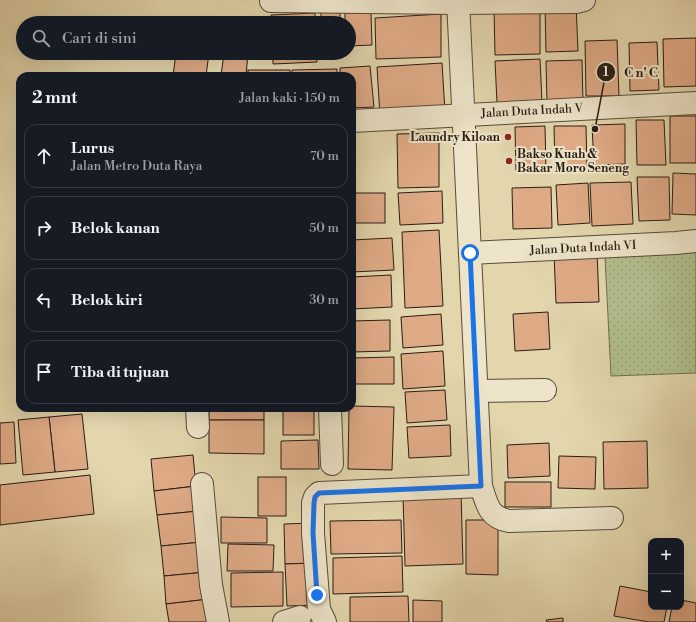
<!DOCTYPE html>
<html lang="id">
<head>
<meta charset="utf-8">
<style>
	:root { --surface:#171b24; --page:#242831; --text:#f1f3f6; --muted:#9ea1a6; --line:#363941 }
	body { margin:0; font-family:"Libre Bodoni",serif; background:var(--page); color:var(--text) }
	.controls { position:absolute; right:12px; bottom:12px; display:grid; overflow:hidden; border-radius:8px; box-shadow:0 4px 16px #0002 }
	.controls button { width:36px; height:36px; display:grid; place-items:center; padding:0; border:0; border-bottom:1px solid var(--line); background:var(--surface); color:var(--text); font:20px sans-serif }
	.stop { position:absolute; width:12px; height:12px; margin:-9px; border:3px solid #1a73e8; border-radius:50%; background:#fff }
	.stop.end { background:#1a73e8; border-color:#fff; box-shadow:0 1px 4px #0008 }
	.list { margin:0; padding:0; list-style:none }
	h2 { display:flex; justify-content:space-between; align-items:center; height:52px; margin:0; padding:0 16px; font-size:17px }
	h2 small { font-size:13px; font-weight:400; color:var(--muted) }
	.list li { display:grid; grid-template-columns:26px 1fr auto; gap:12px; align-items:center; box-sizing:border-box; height:64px; margin:0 8px 8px; padding:0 8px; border:1px solid var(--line); border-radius:12px }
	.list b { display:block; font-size:15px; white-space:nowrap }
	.list p { margin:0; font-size:13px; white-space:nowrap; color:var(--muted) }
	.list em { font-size:13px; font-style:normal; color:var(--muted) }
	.icon { flex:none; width:22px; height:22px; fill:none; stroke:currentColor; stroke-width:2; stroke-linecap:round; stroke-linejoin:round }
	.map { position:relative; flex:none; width:696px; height:622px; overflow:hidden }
	.search { position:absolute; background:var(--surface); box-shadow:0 4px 16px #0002; left:16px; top:16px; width:340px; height:44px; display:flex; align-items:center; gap:10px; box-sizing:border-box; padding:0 14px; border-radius:22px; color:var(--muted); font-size:15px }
	.panel { position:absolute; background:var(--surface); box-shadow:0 4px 16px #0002; left:16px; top:72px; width:340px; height:340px; border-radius:12px }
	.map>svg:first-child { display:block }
</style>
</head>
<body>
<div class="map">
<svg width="696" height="622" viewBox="0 0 696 622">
	<defs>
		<pattern id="park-dots" width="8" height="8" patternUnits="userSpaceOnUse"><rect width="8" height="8" fill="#b1be8c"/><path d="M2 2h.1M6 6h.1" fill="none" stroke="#98a378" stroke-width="1.8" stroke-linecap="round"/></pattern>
	</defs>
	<rect width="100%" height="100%" fill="#e3d6ac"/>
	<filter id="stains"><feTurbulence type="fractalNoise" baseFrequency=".005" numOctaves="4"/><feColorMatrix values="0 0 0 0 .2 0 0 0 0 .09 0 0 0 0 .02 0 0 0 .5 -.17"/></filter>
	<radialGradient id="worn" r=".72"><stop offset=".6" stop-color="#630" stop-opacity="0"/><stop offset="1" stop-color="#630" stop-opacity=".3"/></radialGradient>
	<path fill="url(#park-dots)" stroke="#6d6e50" d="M696 251V373L611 376 605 257Z"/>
	<g fill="#dfab87" stroke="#291d15">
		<path d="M576 4 578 51 546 52 545 5Z"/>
		<path d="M494 9H540V54L495 55Z"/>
		<rect x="321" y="12" width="19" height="11"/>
		<path d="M371 12 372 45 349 46V23H345V13Z"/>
		<path d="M315 13V23H271V15Z"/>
		<path d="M441 14V57L376 59 375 18Z"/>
		<path d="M696 38V86L664 87 663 39Z"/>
		<path d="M617 40 619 96H586L585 41Z"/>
		<path d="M657 42 659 90 630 91 629 43Z"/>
		<path d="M176 53H209L206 76H173Z"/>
		<path d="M224 53H248L246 76H221Z"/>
		<path d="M273 53H317V62L273 64Z"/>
		<path d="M540 59 542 102 497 103 495 61Z"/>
		<path d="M582 60 583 103H547L546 61Z"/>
		<path d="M442 63 445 112 380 116 377 67Z"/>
		<path d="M370 66 374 107 352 108V76H340V68Z"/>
		<path d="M337 69V76H292V70Z"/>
		<rect x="248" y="70" width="42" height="6"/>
		<rect x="670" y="116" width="26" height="47"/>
		<path d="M636 120H664L666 165H637Z"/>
		<path d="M625 124V164L594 165 592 125Z"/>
		<path d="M545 126 546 171H516L515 127Z"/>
		<path d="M554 126H586L587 171 555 172Z"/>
		<path d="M439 133V187L398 188 397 134Z"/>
		<path d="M673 173 696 174V215L672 214Z"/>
		<path d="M637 177H669L670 220 639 221Z"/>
		<path d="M631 182 633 224 592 226 590 183Z"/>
		<path d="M588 183 590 223 558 225 556 185Z"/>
		<path d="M551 187 552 228 513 229 512 188Z"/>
		<path d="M442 191 443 223 400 225 398 193Z"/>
		<rect x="352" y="193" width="33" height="30"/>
		<path d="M439 230 443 306 405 308 402 232Z"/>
		<path d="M392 238 394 270 352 272V240Z"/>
		<path d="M597 251 599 302 556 303 554 253Z"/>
		<path d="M391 275 392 307 352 309V277Z"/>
		<path d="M548 312 550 349 515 351 513 314Z"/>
		<path d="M441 314 443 345 403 348 401 317Z"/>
		<path d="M390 320V351L352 352V321Z"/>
		<path d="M443 351 445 386 403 389 401 354Z"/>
		<path d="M394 357V384H352V358Z"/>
		<path d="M445 390 447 420 407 423 405 392Z"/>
		<path d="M352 406 394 407 392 470 348 469 349 408H352Z"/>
		<rect x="209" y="408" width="55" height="12"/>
		<rect x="283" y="408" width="31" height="27"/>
		<path d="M82 414 88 469 55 472 49 417Z"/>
		<path d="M49 417 55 472 23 475 18 420Z"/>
		<path d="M209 420H264V454L209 453Z"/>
		<path d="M14 422 16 463 0 464V423Z"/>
		<path d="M450 425 451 456 409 458 407 427Z"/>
		<path d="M318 440 319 469H281V441Z"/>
		<path d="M647 441 648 488 604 489 603 442Z"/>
		<path d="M549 443 550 476 508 478 507 445Z"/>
		<path d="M193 455 196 486 154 491 151 459Z"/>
		<path d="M559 456 596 457 595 489 558 488Z"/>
		<path d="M90 475 94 514 0 525V485Z"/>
		<rect x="258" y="477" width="28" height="39"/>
		<rect x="505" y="482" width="46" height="25"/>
		<path d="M196 486 199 511 157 515 154 491Z"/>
		<path d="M461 492 463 564 405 566 403 494Z"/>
		<path d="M199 511 202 542 161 546 157 515Z"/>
		<path d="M221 517 267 518V543H221Z"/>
		<path d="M401 520 402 553 331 554 330 521Z"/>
		<path d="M466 520H498V575L466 574Z"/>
		<path d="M312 523 314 563 285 564 284 524Z"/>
		<path d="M202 542 206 572 164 576 161 546Z"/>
		<path d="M228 544 274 545 273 571H227Z"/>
		<path d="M402 556 403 592 333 594V558Z"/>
		<path d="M314 563 315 605 287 606 285 564Z"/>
		<path d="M206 572 209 599 166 604 164 576Z"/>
		<path d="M283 572V606L231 607V573Z"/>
		<path d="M620 586 651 592V607H667L664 622H649L614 616Z"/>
		<path d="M408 596 409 622H350V597Z"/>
		<path d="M209 599 211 622H169L166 604Z"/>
		<path d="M413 600 442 601V622H413Z"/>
		<path d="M681 600 696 603V622H669L672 607H681Z"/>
		<path d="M563 618V622H547L546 620Z"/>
	</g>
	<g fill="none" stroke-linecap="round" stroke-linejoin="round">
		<defs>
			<g id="minor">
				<path d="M458 0 481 486C487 504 488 517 509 521L612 518"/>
				<path d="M271 1 458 3 577 2 584 0"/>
				<path d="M352 121 696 103"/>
				<path d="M470 253 676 243 696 241"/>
				<path d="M477 391 545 390"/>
				<path d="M197 408 198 427"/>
				<path d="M330 408 332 464"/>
				<path d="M202 484 211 585 218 622"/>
				<path d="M284 622 300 617"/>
				<path d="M325 622 319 609 313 533V503L315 497 319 493 481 486"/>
			</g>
		</defs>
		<use href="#minor" stroke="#584b3b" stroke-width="24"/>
		<use href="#minor" stroke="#ede4c9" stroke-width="22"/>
	</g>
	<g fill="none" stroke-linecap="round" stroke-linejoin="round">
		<path stroke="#1a73e8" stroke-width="5" d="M317 595 313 533 314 503 315 497 319 493 481 486 470 253"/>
	</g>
	<g fill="#8f2418" stroke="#ede4c9" stroke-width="1.5">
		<circle cx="508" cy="137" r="4"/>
		<circle cx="509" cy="161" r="4"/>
	</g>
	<g text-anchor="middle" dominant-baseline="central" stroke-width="4" stroke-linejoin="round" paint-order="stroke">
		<g font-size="12" fill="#291d15" stroke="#ede4c9">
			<text transform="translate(532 111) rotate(-3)">Jalan Duta Indah V</text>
			<text transform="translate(583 248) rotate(-3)">Jalan Duta Indah VI</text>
		</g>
		<g font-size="12" font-weight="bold" fill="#291d15" stroke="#ede4c9" text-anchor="end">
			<text x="500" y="137">Laundry Kiloan</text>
			<text x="517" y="154" text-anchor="start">Bakso Kuah &amp;<tspan x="517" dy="14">Bakar Moro Seneng</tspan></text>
		</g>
	</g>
	<path fill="none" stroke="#291d15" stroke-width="1.5" d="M595 129L606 72"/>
	<g fill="#291d15" stroke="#ede4c9" stroke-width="1.5">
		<circle cx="595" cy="129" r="4"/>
		<circle cx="606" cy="72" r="10"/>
	</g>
	<g font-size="12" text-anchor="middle" font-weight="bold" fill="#fff">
		<text x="606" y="76">1</text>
	</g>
	<g font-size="13" text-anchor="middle" font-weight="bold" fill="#291d15" stroke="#ede4c9" stroke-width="4" stroke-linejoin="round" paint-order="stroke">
		<text x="641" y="77">C n' C</text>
	</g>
	<rect width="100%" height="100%" filter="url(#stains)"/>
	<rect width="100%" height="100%" fill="url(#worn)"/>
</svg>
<div class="controls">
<button>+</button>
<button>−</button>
</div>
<div class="stop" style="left:470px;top:253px"></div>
<div class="stop end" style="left:317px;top:595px"></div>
<div class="search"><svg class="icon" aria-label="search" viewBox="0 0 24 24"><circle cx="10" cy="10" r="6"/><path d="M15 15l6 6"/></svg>Cari di sini</div>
<section class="panel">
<h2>2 mnt<small>Jalan kaki · 150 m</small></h2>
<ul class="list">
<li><svg class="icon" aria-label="ahead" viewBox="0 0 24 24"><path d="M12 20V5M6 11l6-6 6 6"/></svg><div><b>Lurus</b><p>Jalan Metro Duta Raya</p></div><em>70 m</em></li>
<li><svg class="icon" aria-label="right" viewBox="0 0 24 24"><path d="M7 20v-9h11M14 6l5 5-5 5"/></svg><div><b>Belok kanan</b></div><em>50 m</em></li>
<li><svg class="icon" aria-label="left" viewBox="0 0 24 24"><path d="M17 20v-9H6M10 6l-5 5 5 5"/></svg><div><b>Belok kiri</b></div><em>30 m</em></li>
<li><svg class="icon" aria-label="arrive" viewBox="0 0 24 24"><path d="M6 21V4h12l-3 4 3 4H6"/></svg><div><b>Tiba di tujuan</b></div></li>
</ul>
</section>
</div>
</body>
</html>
